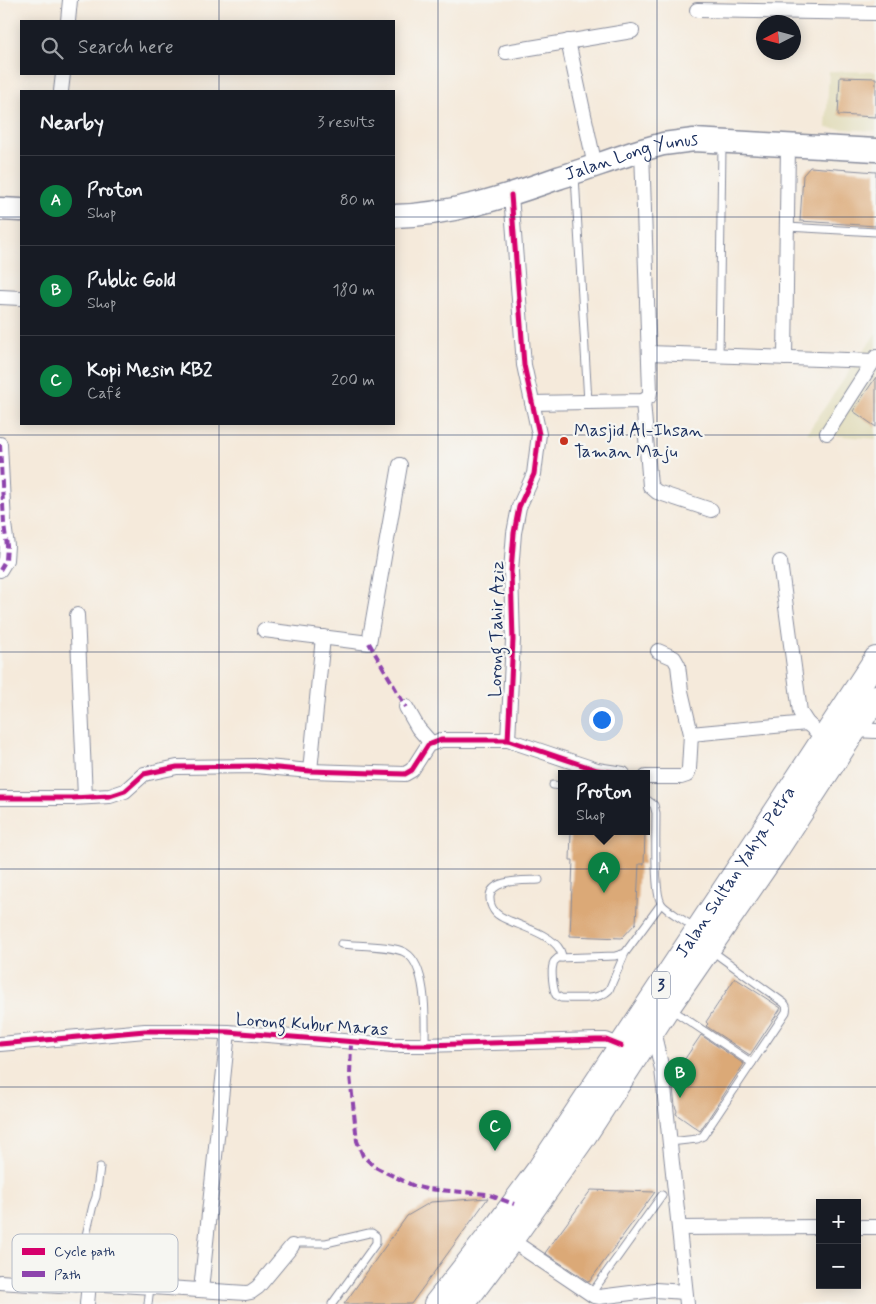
<!DOCTYPE html>
<html lang="en">
<head>
<meta charset="utf-8">
<style>
	:root { --surface:#171b24; --page:#242831; --text:#f1f3f6; --muted:#9ea1a6; --line:#363941; --accent:#0b8043 }
	body { margin:0; font-family:Mynerve,sans-serif; background:var(--page); color:var(--text) }
	.controls { position:absolute; right:15px; bottom:15px; display:grid; overflow:hidden; border-radius:0px; box-shadow:0 2px 12px #0003 }
	.controls button { width:45px; height:45px; display:grid; place-items:center; padding:0; border:0; border-bottom:1px solid var(--line); background:var(--surface); color:var(--text); font:25px sans-serif }
	.compass { position:absolute; left:756px; top:15px; width:45px; height:45px; border-radius:50%; background:var(--surface); box-shadow:0 2px 12px #0003; rotate:264deg }
	.you { position:absolute; left:601px; top:719px; width:18px; height:18px; margin:-12px; border:4px solid #fff; border-radius:50%; background:#1a73e8; box-shadow:0 0 0 8px #1a73e833 }
	.badge { display:grid; place-items:center; width:32px; height:32px; border-radius:50%; background:var(--accent); color:#fff; font-size:16px; font-weight:700 }
	.pin { position:absolute; translate:-50% -41px; filter:drop-shadow(0 1px 2px #0008) }
	.pin::after { content:''; position:absolute; top:26px; width:18px; height:15px; background:inherit; clip-path:polygon(0 0,100% 0,50% 100%) }
	.popup { position:absolute; left:558px; top:770px; width:92px; height:65px; box-sizing:border-box; display:grid; place-content:center; border-radius:0px; background:var(--surface); filter:drop-shadow(0 1px 4px #0005); font-size:16px; white-space:nowrap; color:var(--muted) }
	.popup b { font-size:19px; color:var(--text) }
	.popup::after { content:''; position:absolute; left:50%; top:100%; margin-left:-10px; border:10px solid transparent; border-top-color:var(--surface) }
	.list { margin:0; padding:0; list-style:none }
	h2 { display:flex; justify-content:space-between; align-items:center; height:65px; margin:0; padding:0 20px; font-size:21px }
	h2 small { font-size:16px; font-weight:400; color:var(--muted) }
	.list li { display:grid; grid-template-columns:32px 1fr auto; gap:15px; align-items:center; box-sizing:border-box; height:90px; padding:0 20px; border-top:1px solid var(--line) }
	.list b { display:block; font-size:19px; white-space:nowrap }
	.list p { margin:0; font-size:16px; white-space:nowrap; color:var(--muted) }
	.list em { font-size:16px; font-style:normal; color:var(--muted) }
	.icon { flex:none; width:28px; height:28px; fill:none; stroke:currentColor; stroke-width:2; stroke-linecap:round; stroke-linejoin:round }
	.map { position:relative; flex:none; width:876px; height:1304px; overflow:hidden }
	.search { position:absolute; background:var(--surface); box-shadow:0 2px 12px #0003; left:20px; top:20px; width:375px; height:55px; display:flex; align-items:center; gap:12px; box-sizing:border-box; padding:0 18px; border-radius:0px; color:var(--muted); font-size:19px }
	.panel { position:absolute; background:var(--surface); box-shadow:0 2px 12px #0003; left:20px; top:90px; width:375px; height:335px; border-radius:0px }
	.map>svg:first-child { display:block }
</style>
</head>
<body>
<div class="map">
<svg width="876" height="1304" viewBox="0 0 876 1304">
	<rect width="100%" height="100%" fill="#f6f6f2"/>
	<filter id="ink" filterUnits="userSpaceOnUse"><feTurbulence type="fractalNoise" baseFrequency=".02" numOctaves="2"/><feDisplacementMap in="SourceGraphic" scale="10" xChannelSelector="R" yChannelSelector="G"/><feConvolveMatrix kernelMatrix="1 2 1 2 8 2 1 2 1" color-interpolation-filters="sRGB"/></filter>
	<filter id="wash" filterUnits="userSpaceOnUse"><feTurbulence type="fractalNoise" baseFrequency=".0096" numOctaves="4" result="noise"/><feDisplacementMap in="SourceGraphic" scale="20" xChannelSelector="R" yChannelSelector="G"/><feGaussianBlur stdDeviation="1.12" result="paint"/><feColorMatrix in="noise" values="0 0 0 0 0 0 0 0 0 0 0 0 0 0 0 0 0 1.4 0 .05"/><feComposite in="paint" operator="in"/></filter>
	<g filter="url(#wash)">
		<rect width="100%" height="100%" fill="#f5eadb"/>
		<g fill="#e1dcba">
			<path d="M829 71 876 72V131L826 128Z"/>
			<path d="M876 333V439L807 433Z"/>
		</g>
		<g id="blocks">
			<g fill="#dba977">
				<path d="M840 77 876 78V117L838 115Z"/>
				<path d="M810 167 876 172V226L800 221 803 175Z"/>
				<path d="M876 377V427L853 411Z"/>
				<path d="M571 832H645L644 864H639L636 923 622 938 570 936 573 860H570Z"/>
				<path d="M735 978 781 1008 750 1055 706 1026 708 1024 706 1022Z"/>
				<path d="M701 1035 744 1064 700 1131 676 1114 677 1111 675 1106 672 1078Z"/>
				<path d="M591 1190 655 1192 589 1282 545 1253Z"/>
				<path d="M488 1198 411 1304H344L407 1216 431 1202Z"/>
			</g>
		</g>
	</g>
	<g filter="url(#ink)">
		<use href="#blocks" fill-opacity="0" stroke="#888c9c" stroke-width="1"/>
		<g fill="none" stroke-linecap="round" stroke-linejoin="round">
			<defs>
				<g id="service">
					<path d="M575 176 588 402"/>
					<path d="M787 227 876 232"/>
					<path d="M719 355 722 146"/>
					<path d="M553 785 562 786"/>
					<path d="M646 799 654 805 656 813C656 830 654 891 661 903 663 908 689 924 696 928"/>
					<path d="M539 880C525 881 488 878 490 899 490 904 493 910 496 913 500 917 506 919 510 921 524 927 553 936 560 950 561 952 562 955 562 958"/>
					<path d="M341 944C357 946 393 945 406 953 428 967 425 1022 425 1045"/>
					<path d="M625 953 615 956 558 958C555 961 553 961 553 965 551 972 553 989 556 995L561 998C576 998 598 1001 609 990L625 953 661 904"/>
					<path d="M671 1009 752 1063"/>
					<path d="M670 1142 697 1139 703 1136 786 1012C787 1008 787 1006 784 1003L712 951"/>
					<path d="M292 1246 299 1243H326L369 1233H372L376 1236V1243L332 1304"/>
					<path d="M75 1283 93 1205 96 1197 100 1167"/>
					<path d="M591 1294 662 1195"/>
					<path d="M148 1304 150 1287"/>
				</g>
				<g id="minor">
					<path d="M697 10 876 13"/>
					<path d="M68 21 70 0"/>
					<path d="M568 41 595 166"/>
					<path d="M506 52 632 31"/>
					<path d="M61 91 63 74"/>
					<path d="M0 297 21 298"/>
					<path d="M649 353 874 361"/>
					<path d="M785 358 788 145"/>
					<path d="M643 401 650 486 657 492 711 510"/>
					<path d="M532 403 643 401 649 397 650 391 642 150"/>
					<path d="M827 433 876 357"/>
					<path d="M0 444 4 524 7 546 6 560 0 570"/>
					<path d="M780 562 800 712 807 723 824 738"/>
					<path d="M77 615 85 797"/>
					<path d="M264 630 369 643 400 465"/>
					<path d="M406 707 418 728 431 743"/>
					<path d="M855 730 876 731"/>
					<path d="M691 734 807 723"/>
					<path d="M508 740 513 640 511 571 514 533 519 507 534 474 539 434 524 365 511 195"/>
					<path d="M310 771 323 637"/>
					<path d="M646 777H681L687 775 689 769 691 734 681 691 678 665 674 658 658 651"/>
					<path d="M0 798H72L110 796 125 791 144 774 177 767 256 766 310 771 405 774 412 770 428 745 441 740H508L597 770 623 774"/>
					<path d="M653 1031 662 1069 687 1304"/>
					<path d="M0 1044 145 1031H184L228 1032 394 1045H425L596 1040H606L621 1046"/>
					<path d="M857 1227H876"/>
					<path d="M679 1228 820 1227"/>
					<path d="M511 1240 594 1296 599 1297 655 1290 685 1292"/>
					<path d="M0 1282 59 1286 89 1283 246 1293 251 1292 258 1287 292 1246"/>
					<path d="M201 1290 228 1032"/>
					<path d="M87 1304 89 1283"/>
				</g>
				<g id="primary">
					<path d="M0 209 21 210"/>
					<path id="s1" d="M394 216C450 215 505 197 558 178 586 169 614 159 642 150L663 144 694 140 876 150"/>
				</g>
				<g id="trunk">
					<path id="s2" d="M436 1304 498 1225 540 1168 764 830 876 659"/>
					<path d="M463 1304 511 1240 583 1138 668 1007 777 849 876 697"/>
				</g>
			</defs>
			<use href="#service" stroke="#888c9c" stroke-width="9"/>
			<use href="#minor" stroke="#888c9c" stroke-width="16"/>
			<use href="#primary" stroke="#888c9c" stroke-width="25"/>
			<use href="#trunk" stroke="#888c9c" stroke-width="26"/>
			<use href="#service" stroke="#fff" stroke-width="7"/>
			<use href="#minor" stroke="#fff" stroke-width="14"/>
			<use href="#primary" stroke="#fff" stroke-width="22"/>
			<use href="#trunk" stroke="#fff" stroke-width="24"/>
			<g stroke="#8e44ad" stroke-width="4" stroke-dasharray="8 4" stroke-linecap="butt">
				<path d="M0 444 4 524 7 546 6 560 0 570"/>
				<path d="M369 643 406 707"/>
				<path d="M351 1042 350 1076 357 1141 363 1156 375 1167 414 1186 426 1189 487 1194 514 1204"/>
			</g>
			<defs>
				<g id="cycleway">
					<path d="M508 740 513 640 511 571 514 533 519 507 534 474 539 434 524 365 511 195"/>
					<path d="M0 798H72L110 796 125 791 144 774 177 767 256 766 310 771 405 774 412 770 428 745 441 740H508L597 770 623 774"/>
					<path d="M0 1044 145 1031H184L228 1032 394 1045H425L596 1040H606L621 1046"/>
				</g>
			</defs>
			<use href="#cycleway" stroke="#f6f6f2" stroke-width="8"/>
			<use href="#cycleway" stroke="#d6006c" stroke-width="5"/>
		</g>
	</g>
	<path fill="none" stroke="#1b2f5e" stroke-width="1" stroke-opacity="0.55" d="M219 0V21M438 0V1304M657 0V1304M219 74V91M0 217H21M394 217H876M219 424V1304M0 435H876M0 652H876M0 869H876M0 1087H876"/>
	<circle fill="#c8321e" stroke="#f6f6f2" stroke-width="2" cx="564" cy="441" r="5"/>
	<g text-anchor="middle" dominant-baseline="central" stroke-width="4.5" stroke-linejoin="round" paint-order="stroke">
		<rect fill="#f6f6f2" stroke="#5d6b8a" stroke-width="1" x="652" y="971.5" width="18" height="27" rx="4"/>
		<g font-size="16" font-weight="bold" fill="#1b2f5e">
			<text x="661" y="985">3</text>
		</g>
		<g font-size="18" fill="#1b2f5e" stroke="#f6f6f2">
			<text stroke="none"><textPath href="#s1" startOffset="246">Jalan Long Yunus</textPath></text>
			<text transform="translate(497 629) rotate(-89)">Lorong Tahir Aziz</text>
			<text stroke="none"><textPath href="#s2" startOffset="526">Jalan Sultan Yahya Petra</textPath></text>
			<text transform="translate(312 1025) rotate(4)">Lorong Kubur Maras</text>
		</g>
		<g font-size="18" fill="#1b2f5e" stroke="#f6f6f2" text-anchor="start">
			<text x="574" y="431">Masjid Al-Ihsan<tspan x="574" dy="21">Taman Maju</tspan></text>
		</g>
	</g>
	<rect x="12" y="1234" width="166" height="58" rx="8" fill="#f6f6f2" stroke="#b4bac6" stroke-width="1"/>
	<rect x="22" y="1248" width="23" height="7" fill="#d6006c"/>
	<rect x="22" y="1271" width="23" height="6" fill="#8e44ad"/>
	<g font-size="14" fill="#1b2f5e">
		<text x="54" y="1256">Cycle path</text>
		<text x="54" y="1279">Path</text>
	</g>
</svg>
<div class="controls">
<button>+</button>
<button>−</button>
</div>
<svg class="compass" viewBox="-18 -18 36 36"><path d="M0-13l5 13h-10z" fill="#e53935"/><path d="M0 13l5-13h-10z" fill="#9ea1a6"/></svg>
<div class="you"></div>
<div class="pin badge" style="left:604px;top:893px">A</div>
<div class="popup"><b>Proton</b>Shop</div>
<div class="pin badge" style="left:680px;top:1098px">B</div>
<div class="pin badge" style="left:495px;top:1151px">C</div>
<div class="search"><svg class="icon" aria-label="search" viewBox="0 0 24 24"><circle cx="10" cy="10" r="6"/><path d="M15 15l6 6"/></svg>Search here</div>
<section class="panel">
<h2>Nearby<small>3 results</small></h2>
<ul class="list">
<li><span class="badge">A</span><div><b>Proton</b><p>Shop</p></div><em>80 m</em></li>
<li><span class="badge">B</span><div><b>Public Gold</b><p>Shop</p></div><em>180 m</em></li>
<li><span class="badge">C</span><div><b>Kopi Mesin KB2</b><p>Café</p></div><em>200 m</em></li>
</ul>
</section>
</div>
</body>
</html>
